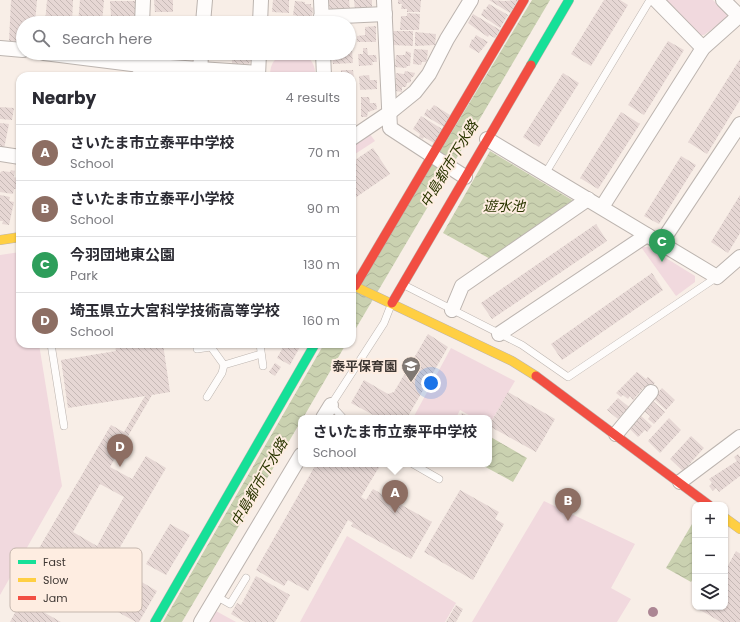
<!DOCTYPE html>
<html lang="en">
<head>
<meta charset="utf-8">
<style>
	:root { --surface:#fff; --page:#f7f7f7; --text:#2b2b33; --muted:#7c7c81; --line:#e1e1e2; --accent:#7f7772 }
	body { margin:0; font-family:Poppins,"Noto Sans JP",sans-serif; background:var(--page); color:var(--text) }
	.controls { position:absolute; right:12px; bottom:12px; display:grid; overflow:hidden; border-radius:8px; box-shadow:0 1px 3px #0004 }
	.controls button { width:36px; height:36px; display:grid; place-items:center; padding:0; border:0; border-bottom:1px solid var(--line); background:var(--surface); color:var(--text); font:20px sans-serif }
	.you { position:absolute; left:431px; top:383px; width:14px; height:14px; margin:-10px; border:3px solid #fff; border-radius:50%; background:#1a73e8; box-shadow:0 0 0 6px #1a73e833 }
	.badge { display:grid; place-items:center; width:26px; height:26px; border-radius:50%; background:var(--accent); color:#fff; font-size:13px; font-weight:700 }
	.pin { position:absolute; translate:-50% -33px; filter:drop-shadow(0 1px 2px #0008) }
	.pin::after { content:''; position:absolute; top:21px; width:14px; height:12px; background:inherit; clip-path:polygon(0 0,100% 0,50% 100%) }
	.popup { position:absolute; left:298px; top:415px; width:194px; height:52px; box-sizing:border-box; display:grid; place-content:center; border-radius:8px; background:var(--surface); filter:drop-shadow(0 1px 3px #0005); font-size:13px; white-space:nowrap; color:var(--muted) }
	.popup b { font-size:15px; color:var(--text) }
	.popup::after { content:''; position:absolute; left:50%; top:100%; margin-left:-8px; border:8px solid transparent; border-top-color:var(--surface) }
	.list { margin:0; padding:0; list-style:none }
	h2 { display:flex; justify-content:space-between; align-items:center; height:52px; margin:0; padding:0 16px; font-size:17px }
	h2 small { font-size:13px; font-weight:400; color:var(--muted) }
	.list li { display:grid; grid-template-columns:26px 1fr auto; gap:12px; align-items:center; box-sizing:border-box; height:56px; padding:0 16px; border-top:1px solid var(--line) }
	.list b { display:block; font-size:15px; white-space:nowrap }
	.list p { margin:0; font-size:13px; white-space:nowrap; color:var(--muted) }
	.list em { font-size:13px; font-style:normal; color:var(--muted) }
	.icon { flex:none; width:22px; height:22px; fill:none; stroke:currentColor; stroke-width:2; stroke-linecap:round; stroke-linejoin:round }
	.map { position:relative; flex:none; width:740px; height:622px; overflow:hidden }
	.search { position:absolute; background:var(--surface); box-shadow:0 1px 3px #0004; left:16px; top:16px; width:340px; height:44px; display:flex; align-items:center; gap:10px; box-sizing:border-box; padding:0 14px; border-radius:22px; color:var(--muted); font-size:15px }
	.panel { position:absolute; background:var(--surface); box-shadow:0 1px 3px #0004; left:16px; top:72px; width:340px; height:276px; border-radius:12px }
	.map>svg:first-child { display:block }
</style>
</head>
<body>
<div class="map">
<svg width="740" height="622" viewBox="0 0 740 622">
	<defs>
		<pattern id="water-waves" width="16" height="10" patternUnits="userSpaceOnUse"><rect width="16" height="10" fill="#cad1b0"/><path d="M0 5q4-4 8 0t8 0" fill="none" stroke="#afb498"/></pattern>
		<pattern id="building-back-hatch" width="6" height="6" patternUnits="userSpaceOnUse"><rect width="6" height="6" fill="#e6d7d4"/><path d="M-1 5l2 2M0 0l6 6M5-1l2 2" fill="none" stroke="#c6b9b6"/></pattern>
	</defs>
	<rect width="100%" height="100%" fill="#f8eee7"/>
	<g fill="#f1d9de">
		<path d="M663 0H713L727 14V18L704 35H698Z"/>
		<path d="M301 53C311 57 316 66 315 76H270C270 55 284 53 301 53Z"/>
		<path d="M369 133 375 141 352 156V145Z"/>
		<path d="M641 247H648L695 276V282L676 296Z"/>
		<path d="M20 252V344H39L62 486 0 595V255Z"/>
		<path d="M451 348 515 381 489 425V418H474L460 410 456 418H413Z"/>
		<path d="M544 501 635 544 611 588 631 599 617 622H472Z"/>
		<path d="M347 536 456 603 445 622H300Z"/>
		<path d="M216 611 236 622H209Z"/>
	</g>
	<g fill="url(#water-waves)">
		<path d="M532 0H550L352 335V296Z"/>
		<path d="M490 151 572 200 569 211 494 261 443 233Z"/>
		<path d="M324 344H346L303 418H301V421L182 622H163Z"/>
		<path d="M489 436 527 458 513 482 480 464H489Z"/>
		<path d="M692 524 695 525V575L691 582 666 568Z"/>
	</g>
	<g fill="url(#building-back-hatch)" fill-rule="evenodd">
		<path d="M11 0H37L35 23H23V42L9 41Z"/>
		<path d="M47 0H73L72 23H45Z"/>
		<path d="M80 0H104L102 23H78Z"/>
		<path d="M154 0H173V12H155Z"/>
		<path d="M273 0H289V13L272 12Z"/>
		<path d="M328 0H349L350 10H330Z"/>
		<path d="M354 0H372V8L355 9Z"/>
		<path d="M398 0H421L420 12H407V9H401L402 4H398Z"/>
		<path d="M489 0 505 1 518 0 510 13Z"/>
		<path d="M604 0H620L628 5 591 66 571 54Z"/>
		<path d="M110 1H136L137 16H111Z"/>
		<path d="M295 1 305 2V4H311V7L313 8 312 18 293 15Z"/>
		<path d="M489 4 508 15 500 28 481 15 484 9 488 10 486 8Z"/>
		<path d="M407 13 420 14 419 30H400L401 16H407Z"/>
		<path d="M473 14 500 30 495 38 489 35 488 37 468 23Z"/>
		<path d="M177 16 195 20V23H175Z"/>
		<path d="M160 17 172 18V23H156Z"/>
		<path d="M108 19 130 22V23H107Z"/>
		<path d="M376 26V42H357V36L365 35V27Z"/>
		<path d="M349 31H352L353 41 349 42Z"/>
		<path d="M393 31H413V46L393 45Z"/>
		<path d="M415 32 436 34 435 45 415 46Z"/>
		<path d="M476 35 488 42 479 53 469 47 472 39 473 40Z"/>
		<path d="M668 41 684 50 644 115 628 105Z"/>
		<path d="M363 48H367L368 55H376L377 62H372L373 65 359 66 358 54H363Z"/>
		<path d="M414 49 428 50 427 59 426 62H422L421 65 413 64Z"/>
		<path d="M349 50H352L353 63 333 64 332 55 349 53Z"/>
		<path d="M406 51 411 53 410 66H407L406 68 395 67 396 55H405Z"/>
		<path d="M154 53H170V62L154 59Z"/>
		<path d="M232 53 250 54 251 60 248 66 232 65Z"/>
		<path d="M740 59V100L707 154 688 142Z"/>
		<path d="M341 70H353L355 86H352V76H341Z"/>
		<path d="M405 71 415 73 414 76 411 78V82L407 83 406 87H402V92L396 91V73L404 74Z"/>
		<path d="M563 73 579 83 539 147 523 137Z"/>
		<path d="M369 75 370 80H377V89L360 90 359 76Z"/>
		<path d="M352 97H355L356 107 352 108Z"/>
		<path d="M361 97H369L370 103H376L377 109 368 112 367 117H361Z"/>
		<path d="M434 105 450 115 444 127 424 115 427 109 429 111Z"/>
		<path d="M0 107 14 108 12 120 0 119Z"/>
		<path d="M621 112 640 124 598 189 580 178Z"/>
		<path d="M352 114H356V123L352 125Z"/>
		<path d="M421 116 442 129 434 143 424 137 423 139 419 137 420 134 413 129Z"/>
		<path d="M0 123 9 124 4 149 0 148Z"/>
		<path d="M373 148 390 174 352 200V162Z"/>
		<path d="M681 156 696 165 659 224 644 216Z"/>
		<path d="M11 170 15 171 14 177 18 179 16 189H14L13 194 0 192V173L2 171 10 172Z"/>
		<path d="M0 195 10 197 9 201 14 202 9 225 2 224 3 221H0Z"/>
		<path d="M740 195V233L728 253 711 242Z"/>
		<path d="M596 224 607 241 492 319 481 303Z"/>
		<path d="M652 273 663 290 562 360 551 344Z"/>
		<path d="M428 334 448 347 407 418H379L351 403 364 380 388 394 394 392Z"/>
		<path d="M115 344H143L144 347 163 344 170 392 152 395 110 467 132 479 146 456 166 468 91 597 72 586 87 561 63 547 49 572 31 562 111 425 124 432 145 396 68 408 61 360 116 351ZM100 484 124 497 97 546 73 532Z"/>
		<path d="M285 344 301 345 290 365 277 358Z"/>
		<path d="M275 363 281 367 275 376 269 372Z"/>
		<path d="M637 372 646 379 648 377 655 383 646 390 643 388 633 400 630 396 628 399 623 395 621 397 616 393Z"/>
		<path d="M662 388 675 400 666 410 653 398Z"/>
		<path d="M508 392 555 419 536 452 489 426Z"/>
		<path d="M618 398 629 407 618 419 607 410Z"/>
		<path d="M653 401 665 412 654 424 648 419 650 416 644 411Z"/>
		<path d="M462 413 472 418H460Z"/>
		<path d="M639 414 652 426 647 432 645 430 638 437 627 426Z"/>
		<path d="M669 418 681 430 660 453 648 441Z"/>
		<path d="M691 436 704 448 683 471 670 459Z"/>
		<path d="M738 454 740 457V476L719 492 716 488 713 491 709 486 712 483 709 479 737 461 734 457Z"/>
		<path d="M316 464H381L361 497 366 500 373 489 432 522 411 559 351 526 353 523 348 520 308 591 288 580 284 586 256 570Z"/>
		<path d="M460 490 499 512 495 519 504 524 473 580 424 552Z"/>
		<path d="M170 524 190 535 166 575 146 564Z"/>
		<path d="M736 551 740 554V622H721L693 606 695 603V607H725V571Z"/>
		<path d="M128 574 157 591 139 622H136L109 607Z"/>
		<path d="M256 576 290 595 275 622H245L231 614 237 603 241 605Z"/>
		<path d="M22 600 61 622H10Z"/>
		<path d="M456 605 463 609 456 622H446Z"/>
	</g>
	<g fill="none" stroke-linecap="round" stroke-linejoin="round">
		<defs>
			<g id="lane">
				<path d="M545 174 650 0"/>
				<path d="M404 285 522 345 568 377 717 277"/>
				<path d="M51 344 64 426"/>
				<path d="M260 344 263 366"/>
				<path d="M197 349 211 347"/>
				<path d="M224 365 261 354"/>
				<path d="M207 397 222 373 224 365 211 347V344"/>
				<path d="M343 418 331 405 384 323 391 305"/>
				<path d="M413 464 439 479"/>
				<path d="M216 596 230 604 246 578"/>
			</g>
			<g id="street">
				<path d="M321 0 322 23"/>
				<path d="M384 0 390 128 465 177"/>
				<path d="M656 0 703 48"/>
				<path d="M723 0 740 17"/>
				<path d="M321 17 385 14"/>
				<path d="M142 23 143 0"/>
				<path d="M203 23 205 0"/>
				<path d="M260 23 261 0"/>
				<path d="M0 48 23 50"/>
				<path d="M44 53 140 65 258 73"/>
				<path d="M323 53 324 76"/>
				<path d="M140 76 141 53"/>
				<path d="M200 76 201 53"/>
				<path d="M258 76 259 53"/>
				<path d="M352 138 389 113 415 92 429 74 447 39 471 0"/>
				<path d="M487 139 717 277 740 257"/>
				<path d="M0 154 20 157"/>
				<path d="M602 207 703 48 740 15"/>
				<path d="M661 243 740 124"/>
				<path d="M452 310 462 286 588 199"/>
				<path d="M499 334 647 235"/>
				<path d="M323 418 331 405"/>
				<path d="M616 434 651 392"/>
				<path d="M680 482 740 437"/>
				<path d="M201 622 301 455"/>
			</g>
			<g id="fast">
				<path d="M531 65 569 0"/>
				<path d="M155 622 315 344"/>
			</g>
			<g id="slow">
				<path d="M0 240 20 237"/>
				<path d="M352 285 512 361 536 376"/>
				<path d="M725 518 740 529"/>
			</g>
			<g id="jam">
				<path d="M355 286 524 0"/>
				<path d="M392 303 531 65"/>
				<path d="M536 376 709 505"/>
			</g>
		</defs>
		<use href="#lane" stroke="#bcb4af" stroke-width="8"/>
		<use href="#street" stroke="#bcb4af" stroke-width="16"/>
		<use href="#fast" stroke="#bcb4af" stroke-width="10"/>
		<use href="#slow" stroke="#bcb4af" stroke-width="10"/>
		<use href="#jam" stroke="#bcb4af" stroke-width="10"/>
		<use href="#lane" stroke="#fefcfb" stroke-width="7"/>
		<use href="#street" stroke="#fefcfb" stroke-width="14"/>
		<use href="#fast" stroke="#16e098" stroke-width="9"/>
		<use href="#slow" stroke="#ffcf43" stroke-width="9"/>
		<use href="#jam" stroke="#f24e42" stroke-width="9"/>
	</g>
	<circle fill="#ac8694" cx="653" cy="612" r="5"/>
	<defs>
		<symbol id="school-pin" viewBox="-11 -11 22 30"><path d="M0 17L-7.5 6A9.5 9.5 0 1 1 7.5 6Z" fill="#7f7772" stroke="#feede1"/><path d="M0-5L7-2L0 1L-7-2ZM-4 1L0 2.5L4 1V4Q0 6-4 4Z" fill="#fff"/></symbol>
	</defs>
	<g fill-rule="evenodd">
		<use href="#school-pin" x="400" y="355" width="22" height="30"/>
	</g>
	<g text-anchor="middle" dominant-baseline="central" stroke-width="4" stroke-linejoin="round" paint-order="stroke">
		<g font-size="13" font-weight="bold" fill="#3e3733" stroke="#feede1" text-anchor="end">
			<text x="397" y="366">泰平保育園</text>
		</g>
		<g font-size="14" font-style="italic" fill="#2b3601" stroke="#feede1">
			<text transform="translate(449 164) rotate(-59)">中島都市下水路</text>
			<text x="504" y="206">遊水池</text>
			<text transform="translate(259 482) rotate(-60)">中島都市下水路</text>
		</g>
	</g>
	<rect x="10" y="548" width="132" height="64" rx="6" fill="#feede1" stroke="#c4b6ad" stroke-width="1"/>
	<rect x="18" y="560" width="18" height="4" fill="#16e098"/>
	<rect x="18" y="578" width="18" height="4" fill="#ffcf43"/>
	<rect x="18" y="596" width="18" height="4" fill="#f24e42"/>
	<g font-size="11" fill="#3e3733">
		<text x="43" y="566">Fast</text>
		<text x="43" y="584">Slow</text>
		<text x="43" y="602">Jam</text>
	</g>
</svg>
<div class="controls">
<button>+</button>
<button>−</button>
<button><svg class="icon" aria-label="layers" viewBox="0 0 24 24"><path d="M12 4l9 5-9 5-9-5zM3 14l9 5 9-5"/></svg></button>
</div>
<div class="you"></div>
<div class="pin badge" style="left:395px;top:513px;background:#8d6e63">A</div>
<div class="popup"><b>さいたま市立泰平中学校</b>School</div>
<div class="pin badge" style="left:568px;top:521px;background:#8d6e63">B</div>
<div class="pin badge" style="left:662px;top:262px;background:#2e9e5b">C</div>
<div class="pin badge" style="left:120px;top:467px;background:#8d6e63">D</div>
<div class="search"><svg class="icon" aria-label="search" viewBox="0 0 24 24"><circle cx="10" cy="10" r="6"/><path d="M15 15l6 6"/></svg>Search here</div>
<section class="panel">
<h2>Nearby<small>4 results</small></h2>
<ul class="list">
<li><span class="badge" style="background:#8d6e63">A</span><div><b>さいたま市立泰平中学校</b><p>School</p></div><em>70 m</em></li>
<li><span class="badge" style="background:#8d6e63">B</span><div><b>さいたま市立泰平小学校</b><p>School</p></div><em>90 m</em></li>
<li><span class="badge" style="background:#2e9e5b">C</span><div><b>今羽団地東公園</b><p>Park</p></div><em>130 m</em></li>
<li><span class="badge" style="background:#8d6e63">D</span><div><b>埼玉県立大宮科学技術高等学校</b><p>School</p></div><em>160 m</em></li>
</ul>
</section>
</div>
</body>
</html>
